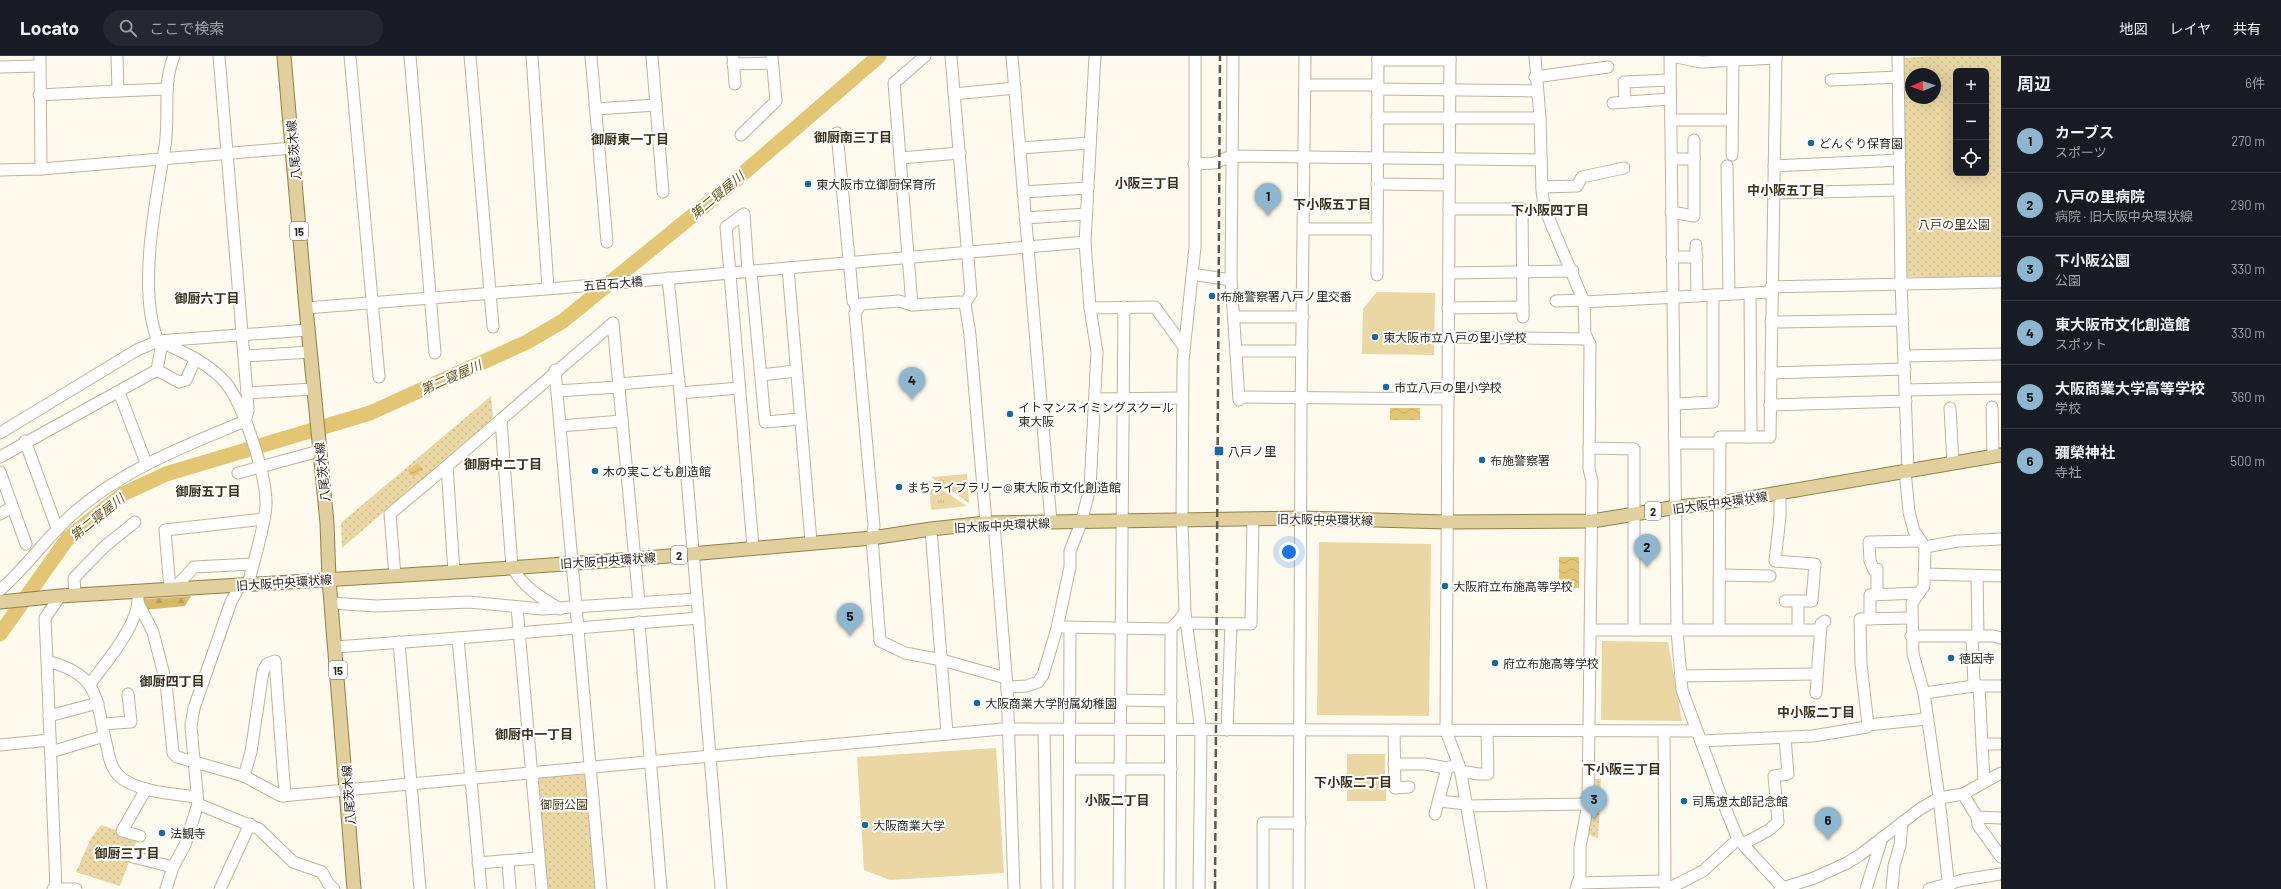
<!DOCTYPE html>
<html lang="ja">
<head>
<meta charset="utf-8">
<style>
	:root { --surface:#171b24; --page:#242831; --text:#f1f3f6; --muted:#9ea1a6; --line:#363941; --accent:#8eb6ce }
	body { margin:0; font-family:Barlow,"Noto Sans JP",sans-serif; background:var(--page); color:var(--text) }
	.controls { position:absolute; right:12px; top:12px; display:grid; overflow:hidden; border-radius:6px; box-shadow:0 4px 16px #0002 }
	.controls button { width:36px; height:36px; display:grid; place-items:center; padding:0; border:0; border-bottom:1px solid var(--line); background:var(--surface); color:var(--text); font:20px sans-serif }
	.compass { position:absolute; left:1905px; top:12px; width:36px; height:36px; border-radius:50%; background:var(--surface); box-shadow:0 4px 16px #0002; rotate:268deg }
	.you { position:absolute; left:1289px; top:496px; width:14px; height:14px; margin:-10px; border:3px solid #fff; border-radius:50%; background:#1a73e8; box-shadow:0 0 0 6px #1a73e833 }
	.badge { display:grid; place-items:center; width:26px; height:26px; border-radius:50%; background:var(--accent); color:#111; font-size:13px; font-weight:700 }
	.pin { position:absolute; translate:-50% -33px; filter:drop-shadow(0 1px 2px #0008) }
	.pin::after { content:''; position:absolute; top:21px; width:14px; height:12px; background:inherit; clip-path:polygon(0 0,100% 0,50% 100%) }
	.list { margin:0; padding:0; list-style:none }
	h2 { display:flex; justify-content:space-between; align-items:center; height:52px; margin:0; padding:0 16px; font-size:17px }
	h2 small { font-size:13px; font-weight:400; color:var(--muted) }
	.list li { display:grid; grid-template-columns:26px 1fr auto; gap:12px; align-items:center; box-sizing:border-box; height:64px; padding:0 16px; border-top:1px solid var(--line) }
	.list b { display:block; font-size:15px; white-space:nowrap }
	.list p { margin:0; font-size:13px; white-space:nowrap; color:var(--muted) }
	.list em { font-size:13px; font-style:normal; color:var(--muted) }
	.icon { flex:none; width:22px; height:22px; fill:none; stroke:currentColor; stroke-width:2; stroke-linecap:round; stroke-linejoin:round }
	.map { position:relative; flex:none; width:2001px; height:833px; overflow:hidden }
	header { display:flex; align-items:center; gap:24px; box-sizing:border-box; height:56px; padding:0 20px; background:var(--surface); border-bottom:1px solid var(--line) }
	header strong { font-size:19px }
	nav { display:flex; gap:22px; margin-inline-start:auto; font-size:14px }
	.search { width:280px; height:36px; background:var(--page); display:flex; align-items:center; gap:10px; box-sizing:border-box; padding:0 14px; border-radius:22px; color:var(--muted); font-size:15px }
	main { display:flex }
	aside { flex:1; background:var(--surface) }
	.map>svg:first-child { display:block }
</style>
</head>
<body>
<header>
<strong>Locato</strong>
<div class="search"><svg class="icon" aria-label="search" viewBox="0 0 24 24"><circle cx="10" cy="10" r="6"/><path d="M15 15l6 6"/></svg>ここで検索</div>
<nav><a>地図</a><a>レイヤ</a><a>共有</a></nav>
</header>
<main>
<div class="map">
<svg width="2001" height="833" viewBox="0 0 2001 833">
	<defs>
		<pattern id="grass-tufts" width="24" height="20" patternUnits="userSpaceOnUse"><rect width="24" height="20" fill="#ebd7a4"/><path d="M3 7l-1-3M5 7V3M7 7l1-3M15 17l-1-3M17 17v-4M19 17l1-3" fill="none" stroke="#cab88d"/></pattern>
		<pattern id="forest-firs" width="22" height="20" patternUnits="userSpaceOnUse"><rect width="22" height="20" fill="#d6b967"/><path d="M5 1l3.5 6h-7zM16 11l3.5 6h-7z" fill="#b89f59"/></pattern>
		<pattern id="park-dots" width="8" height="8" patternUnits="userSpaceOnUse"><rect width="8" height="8" fill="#ebd7a4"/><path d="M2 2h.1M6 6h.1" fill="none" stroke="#cab88d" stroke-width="1.8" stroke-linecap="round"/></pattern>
		<pattern id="water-waves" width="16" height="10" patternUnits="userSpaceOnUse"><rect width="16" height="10" fill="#e3c674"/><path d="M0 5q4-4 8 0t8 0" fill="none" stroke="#c3aa64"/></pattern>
	</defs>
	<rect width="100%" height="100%" fill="#fefaee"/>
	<g fill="url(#grass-tufts)">
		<path d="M967 418 969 447 931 421Z"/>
		<path d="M929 425 967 450 931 454Z"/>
	</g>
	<path fill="url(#forest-firs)" d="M191 540 185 550 144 554 142 543Z"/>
	<g fill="url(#park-dots)" fill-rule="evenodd">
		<path d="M1933 0H2001V221H1907L1903 2ZM1956 15H1986V117H1956ZM1911 18H1935V42H1911Z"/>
		<path d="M491 340 493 362 342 492 341 467Z"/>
		<path d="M584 718 587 721 597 833H546L537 726 540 722Z"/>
		<path d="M1593 723H1601L1598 782 1586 778Z"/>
		<path d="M101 769 138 781 120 830 76 816 91 782Z"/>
	</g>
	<g fill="#ebd7a4">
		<path d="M1377 236 1435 237 1434 299 1362 298 1363 253Z"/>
		<path d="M1319 486 1431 488 1429 660 1317 659Z"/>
		<path d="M1602 585 1668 586 1682 665 1601 664Z"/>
		<path d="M996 692 1004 817 890 824 864 814 857 701Z"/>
		<path d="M1347 698H1385V720L1347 721Z"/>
		<rect x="1347" y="722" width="39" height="23"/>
	</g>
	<g fill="url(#water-waves)">
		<rect x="1390" y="352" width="30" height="12"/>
		<path d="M418 407 423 413 413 421 408 414Z"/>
		<path d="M1559 501H1579V532L1559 531Z"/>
	</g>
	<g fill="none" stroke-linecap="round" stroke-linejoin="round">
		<path stroke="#e3c674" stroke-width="15" d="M0 578 68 482 123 438 166 418 370 357 527 286 563 265 724 134 879 0"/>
		<defs>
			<g id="minor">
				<path d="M40 0 41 113"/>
				<path d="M117 0 118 35 167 33"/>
				<path d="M174 0C162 28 170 60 165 90 156 143 137 235 158 285 180 294 209 307 225 326 243 347 267 421 266 449 264 475 254 503 248 529"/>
				<path d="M219 0 247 337 248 355 245 365"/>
				<path d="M350 0 379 321"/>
				<path d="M410 0 435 297"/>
				<path d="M470 0 493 271"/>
				<path d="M532 0 548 232"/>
				<path d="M591 0 607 186"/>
				<path d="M652 0 663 136"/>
				<path d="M733 0 735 28"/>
				<path d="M951 0 971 238 965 247"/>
				<path d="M1012 0 1051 466"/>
				<path d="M1195 0V191L1183 305 1182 465 1185 557 1201 675 1199 833"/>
				<path d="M1233 0 1231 222 1239 344"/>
				<path d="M1450 0 1446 675 1460 712 1481 833"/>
				<path d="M1535 0 1540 62 1542 134 1544 151 1584 246 1585 278 1590 288 1589 413 1592 425 1588 748 1580 791V821L1576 833"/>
				<path d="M1670 0 1677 574 1682 634 1728 759 1738 783 1784 833"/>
				<path d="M1671 0 1701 6 1776 2"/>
				<path d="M1898 0 1901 227 1908 415"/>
				<path d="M1378 4H1450"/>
				<path d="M733 8 772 7"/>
				<path d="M0 11 38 10"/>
				<path d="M1535 21 1608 11"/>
				<path d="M1831 24 1898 21"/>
				<path d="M1305 29H1377"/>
				<path d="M1377 33 1536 35"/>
				<path d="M954 38 1015 32"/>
				<path d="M39 39 118 35"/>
				<path d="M1625 46 1624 26 1670 24"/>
				<path d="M1613 47 1670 43"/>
				<path d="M596 53 656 49"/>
				<path d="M1377 62H1540"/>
				<path d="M1671 64H1732"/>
				<path d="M837 77 853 245 857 252"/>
				<path d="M741 79 776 45 772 0"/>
				<path d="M1020 92 1090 87"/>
				<path d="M1732 99 1733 4"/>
				<path d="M900 102 960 97"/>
				<path d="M1671 103H1694"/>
				<path d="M1194 108 1215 107 1231 100 1541 104"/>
				<path d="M1727 110 1729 238"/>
				<path d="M1774 110 1900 104"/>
				<path d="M0 114 41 113 293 92"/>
				<path d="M1377 128 1449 129"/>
				<path d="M1542 131 1577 130 1582 121 1624 112"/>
				<path d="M1023 136 1088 132"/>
				<path d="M1773 137 1900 134"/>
				<path d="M1449 153H1522L1523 261"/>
				<path d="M1671 156 1694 160V84"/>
				<path d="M1025 162 1086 158"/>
				<path d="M1303 173H1377"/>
				<path d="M1696 189 1697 240"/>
				<path d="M1672 201H1697"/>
				<path d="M788 212 811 486"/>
				<path d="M748 215 744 158 726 171 753 491"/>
				<path d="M751 215 765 366 800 363"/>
				<path d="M1449 217 1573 215"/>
				<path d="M1198 219 1231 224"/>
				<path d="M1377 219 1378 0"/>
				<path d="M668 222 680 337 721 833"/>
				<path d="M1771 231 2001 226"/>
				<path d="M1750 237 1751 381"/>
				<path d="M1556 245 1583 244"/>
				<path d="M1584 246 1771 236"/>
				<path d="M965 247 959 246 912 249 899 245 861 248 855 257 874 470 872 482 880 585 905 597 942 604 1006 622"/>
				<path d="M965 247 970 279 986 467"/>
				<path d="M912 249 894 27 925 0"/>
				<path d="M306 252 571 231 1085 186"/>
				<path d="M1090 252 1155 251 1184 291"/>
				<path d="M1448 252 1523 251"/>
				<path d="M1234 261H1303"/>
				<path d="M1771 266 1903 264"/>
				<path d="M1448 281 1587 283"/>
				<path d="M1237 295H1302"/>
				<path d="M244 300 310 296"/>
				<path d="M1904 300 2001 298"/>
				<path d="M157 314 179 326 186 324 195 304"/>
				<path d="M555 314 601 833"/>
				<path d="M1771 317 1905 313"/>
				<path d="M761 319 796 315"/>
				<path d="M619 328 679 323"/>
				<path d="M1905 334 2001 332"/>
				<path d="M557 335 619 331"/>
				<path d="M119 336 146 407"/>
				<path d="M247 337 313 333"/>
				<path d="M680 337 739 332"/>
				<path d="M1239 341 1448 343"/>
				<path d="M1096 343 1182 342"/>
				<path d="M1675 348 1713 346V239"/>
				<path d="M1770 349 1906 345"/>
				<path d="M1992 351 1993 400"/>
				<path d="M1950 352 1953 407"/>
				<path d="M501 365 512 511C523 531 541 542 560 553"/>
				<path d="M560 370 622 365"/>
				<path d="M0 377 137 294 158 285 308 274"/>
				<path d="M25 385 57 472"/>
				<path d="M1676 387H1720"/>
				<path d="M1589 392 1634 393V574"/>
				<path d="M0 401 157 314 162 287"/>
				<path d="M1905 415 1909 456 1914 475 1925 491 1924 530 1912 547 1913 598 1924 637 1939 742 1949 833"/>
				<path d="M0 416 26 488"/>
				<path d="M238 417 319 395"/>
				<path d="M1780 437V461L1775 505 1815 508 1812 545H1785"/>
				<path d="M0 458 12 451"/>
				<path d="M994 467 1007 631 1014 833"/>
				<path d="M931 473 947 678"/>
				<path d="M1925 491 1958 485 2001 483"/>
				<path d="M454 516 447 410 613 267 639 547"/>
				<path d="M1924 518 2001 520"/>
				<path d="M1720 519 1770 520"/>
				<path d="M395 520 390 458 447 410"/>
				<path d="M1977 520 1978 580"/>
				<path d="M170 533 165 474 264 463"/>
				<path d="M174 533 194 511 253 508"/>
				<path d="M0 534C28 510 48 479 76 455 126 412 185 390 245 365"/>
				<path d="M1877 537V513L1874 514 1870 505 1869 486 1921 485"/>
				<path d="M75 539 74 522 104 491 135 466"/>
				<path d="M1798 545V573"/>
				<path d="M138 547 153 576 166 627 173 697 177 701 244 720 281 740 1002 673 1697 675"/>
				<path d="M331 547 376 550 469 546 542 553 697 543"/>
				<path d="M517 551 542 833"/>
				<path d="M1870 563V539L1919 537"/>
				<path d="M639 566 661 833"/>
				<path d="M1186 567 1251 568 1253 463"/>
				<path d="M1063 571 1171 573"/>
				<path d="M1719 573 1720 381H1770L1776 0"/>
				<path d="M1591 574H1821"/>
				<path d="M1911 580H1993L2001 582"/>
				<path d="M1972 580 1974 630"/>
				<path d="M458 582 699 562"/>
				<path d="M399 586 420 833"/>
				<path d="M336 591 458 582 481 833"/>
				<path d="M47 605 45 562 60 540"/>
				<path d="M1680 620 1817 618"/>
				<path d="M90 628C105 608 139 568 138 542"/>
				<path d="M1979 630 1984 726"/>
				<path d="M1007 631 1027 630 1038 626 1043 619 1057 572 1070 511V495L1081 467 1090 432 1097 296 1090 252 1085 186 1095 0"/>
				<path d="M1816 637 1821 568 1825 565"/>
				<path d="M1924 637 1974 630H2001"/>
				<path d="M1121 644 1171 645"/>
				<path d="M49 660 98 647"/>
				<path d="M102 668 131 666 128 638"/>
				<path d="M1868 669 1861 608 1860 563 1911 562"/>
				<path d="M1044 674 1047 833"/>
				<path d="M1227 674 1231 568"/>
				<path d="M1394 674 1395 732 1409 731"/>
				<path d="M1664 675 1665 833"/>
				<path d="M1701 685 1813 680 1867 671 1868 669 1927 663"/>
				<path d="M1982 688H1998"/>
				<path d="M0 689 50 684"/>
				<path d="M51 696 104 680"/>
				<path d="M1394 708H1425L1447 712 1458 708"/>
				<path d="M1070 713H1171"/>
				<path d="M1460 715 1479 718H1488L1487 675"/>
				<path d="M244 720 251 696 263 615 267 608 275 605 285 740"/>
				<path d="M1963 738 1977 761 1978 769 2001 801"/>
				<path d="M1439 745 1467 748"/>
				<path d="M198 748 259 773 293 806 322 816 328 827 334 833"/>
				<path d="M1467 750 1588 748"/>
				<path d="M1435 758 1447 712"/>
				<path d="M1977 761 2001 762"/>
				<path d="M140 780 122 775 146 733"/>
				<path d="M1743 788 1769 774 1778 766 1774 720 1788 718 1785 682"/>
				<path d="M133 801 173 811"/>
				<path d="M508 805 510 833"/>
				<path d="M478 807 539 802"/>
				<path d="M1578 827 1664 825"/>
				<path d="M53 833H76"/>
				<path d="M56 833 47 605C102 619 95 644 107 691 109 701 111 711 118 719 135 736 174 738 197 741"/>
				<path d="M166 833 173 811 185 789 198 748 191 670 194 652 231 546 240 529"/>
				<path d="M220 833 250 768"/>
				<path d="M1069 833 1070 571"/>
				<path d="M1119 833 1124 251"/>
				<path d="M1170 833 1171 573 1185 557"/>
				<path d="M1263 833V767H1300"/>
				<path d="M1299 833 1301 358 1305 0"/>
				<path d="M1668 833 1703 815 1738 783"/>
				<path d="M1780 833 1814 822 1847 807 1860 799 1920 753 1939 742 1963 738 2001 717"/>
				<path d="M1866 833 1882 782"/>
				<path d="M1892 833 1894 810 1900 789 1902 766"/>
				<path d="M1929 833 1963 824 2001 818"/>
			</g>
			<g id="major">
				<path d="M284 0 306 252 327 467 329 523 354 833"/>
				<path d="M0 546 60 540 454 516 634 503 872 482 931 473 986 467 1302 462 1447 466 1592 465 1677 451 1720 447 2001 399"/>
			</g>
		</defs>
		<use href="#minor" stroke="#bfb498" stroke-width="13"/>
		<use href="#major" stroke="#947f45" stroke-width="15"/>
		<use href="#minor" stroke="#fff" stroke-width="11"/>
		<use href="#major" stroke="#e1cf9d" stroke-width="13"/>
		<path stroke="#5d594d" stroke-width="2.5" stroke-dasharray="8 4" stroke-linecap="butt" d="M1215 833 1220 0"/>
	</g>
	<g fill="#146b9c" stroke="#fff" stroke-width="1.5">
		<circle cx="1811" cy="87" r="4"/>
		<circle cx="808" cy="128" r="4"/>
		<circle cx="1212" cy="240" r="4"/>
		<circle cx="1375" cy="281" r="4"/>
		<circle cx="1386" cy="331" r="4"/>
		<circle cx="1010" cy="358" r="4"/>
		<rect x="1214" y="390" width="10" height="10" rx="2"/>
		<circle cx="1482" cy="404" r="4"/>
		<circle cx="595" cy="415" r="4"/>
		<circle cx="899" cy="431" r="4"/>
		<circle cx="1445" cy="530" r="4"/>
		<circle cx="1951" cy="602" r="4"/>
		<circle cx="1495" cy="607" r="4"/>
		<circle cx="977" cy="647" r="4"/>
		<circle cx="1684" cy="745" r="4"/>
		<circle cx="865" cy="769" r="4"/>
		<circle cx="162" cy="777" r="4"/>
	</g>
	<g text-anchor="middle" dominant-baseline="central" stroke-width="4" stroke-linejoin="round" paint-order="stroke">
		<g fill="#fff" stroke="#6a675f" stroke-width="1">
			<rect x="290" y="166" width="18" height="18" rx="3"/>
			<rect x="1645" y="446" width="16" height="18" rx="3"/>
			<rect x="671" y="490" width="16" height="18" rx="3"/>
			<rect x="329" y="605" width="18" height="18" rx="3"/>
		</g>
		<g font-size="11" font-weight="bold" fill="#2a261b">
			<text x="299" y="175">15</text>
			<text x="1653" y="455">2</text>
			<text x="679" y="499">2</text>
			<text x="338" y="614">15</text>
		</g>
		<g font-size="12" fill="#2a261b" stroke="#fff" text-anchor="start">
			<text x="1819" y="87">どんぐり保育園</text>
			<text x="816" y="128">東大阪市立御厨保育所</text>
			<text x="1220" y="240">布施警察署八戸ノ里交番</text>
			<text x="1383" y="281">東大阪市立八戸の里小学校</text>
			<text x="1394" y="331">市立八戸の里小学校</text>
			<text x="1018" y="351">イトマンスイミングスクール<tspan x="1018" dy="14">東大阪</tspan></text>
			<text x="1228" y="395">八戸ノ里</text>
			<text x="1490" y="404">布施警察署</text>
			<text x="603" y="415">木の実こども創造館</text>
			<text x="907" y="431">まちライブラリー@東大阪市文化創造館</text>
			<text x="1453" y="530">大阪府立布施高等学校</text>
			<text x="1959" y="602">徳因寺</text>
			<text x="1503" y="607">府立布施高等学校</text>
			<text x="985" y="647">大阪商業大学附属幼稚園</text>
			<text x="1692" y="745">司馬遼太郎記念館</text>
			<text x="873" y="769">大阪商業大学</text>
			<text x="170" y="777">法観寺</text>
		</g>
		<g font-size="12" fill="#2a261b" stroke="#fff">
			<text transform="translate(293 94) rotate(-95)">八尾茨木線</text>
			<text transform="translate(613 227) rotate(-5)">五百石大橋</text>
			<text transform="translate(322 416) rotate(-96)">八尾茨木線</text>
			<text transform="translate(1720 446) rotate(-8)">旧大阪中央環状線</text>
			<text transform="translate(1325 463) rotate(1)">旧大阪中央環状線</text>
			<text transform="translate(1002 469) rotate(-3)">旧大阪中央環状線</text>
			<text transform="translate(608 504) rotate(-4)">旧大阪中央環状線</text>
			<text transform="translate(284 526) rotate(-4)">旧大阪中央環状線</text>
			<text transform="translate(348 739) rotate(-94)">八尾茨木線</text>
		</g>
		<g font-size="12" fill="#443713" stroke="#fff">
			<text x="1954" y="168">八戸の里公園</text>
			<text x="564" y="748">御厨公園</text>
		</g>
		<g font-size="13" font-weight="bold" fill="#3a311a" stroke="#fff">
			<text x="853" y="81">御厨南三丁目</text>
			<text x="630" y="83">御厨東一丁目</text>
			<text x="1147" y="127">小阪三丁目</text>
			<text x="1786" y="134">中小阪五丁目</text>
			<text x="1332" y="148">下小阪五丁目</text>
			<text x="1550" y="154">下小阪四丁目</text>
			<text x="207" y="242">御厨六丁目</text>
			<text x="503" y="408">御厨中二丁目</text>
			<text x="208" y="435">御厨五丁目</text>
			<text x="172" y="625">御厨四丁目</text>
			<text x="1816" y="656">中小阪二丁目</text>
			<text x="534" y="678">御厨中一丁目</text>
			<text x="1622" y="713">下小阪三丁目</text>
			<text x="1353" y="726">下小阪二丁目</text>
			<text x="1117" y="744">小阪二丁目</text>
			<text x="127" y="797">御厨三丁目</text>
		</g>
		<g font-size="13" font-style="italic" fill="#685417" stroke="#fff">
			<text transform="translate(717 139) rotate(-40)">第二寝屋川</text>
			<text transform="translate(451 321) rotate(-24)">第二寝屋川</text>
			<text transform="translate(97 461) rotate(-39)">第二寝屋川</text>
		</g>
	</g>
</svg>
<div class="controls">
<button>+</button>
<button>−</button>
<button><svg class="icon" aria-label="locate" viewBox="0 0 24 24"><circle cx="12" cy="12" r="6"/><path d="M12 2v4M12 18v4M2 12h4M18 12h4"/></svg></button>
</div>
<svg class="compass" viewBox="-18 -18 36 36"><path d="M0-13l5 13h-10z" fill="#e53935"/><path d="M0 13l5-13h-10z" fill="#9ea1a6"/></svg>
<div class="you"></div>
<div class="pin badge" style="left:1268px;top:160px">1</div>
<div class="pin badge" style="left:1647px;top:511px">2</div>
<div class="pin badge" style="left:1594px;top:763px">3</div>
<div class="pin badge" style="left:912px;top:344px">4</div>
<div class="pin badge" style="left:850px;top:580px">5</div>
<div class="pin badge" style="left:1828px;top:784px">6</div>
</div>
<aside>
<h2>周辺<small>6件</small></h2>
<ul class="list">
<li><span class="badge">1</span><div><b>カーブス</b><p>スポーツ</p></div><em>270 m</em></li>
<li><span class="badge">2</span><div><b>八戸の里病院</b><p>病院 · 旧大阪中央環状線</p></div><em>290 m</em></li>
<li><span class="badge">3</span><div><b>下小阪公園</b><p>公園</p></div><em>330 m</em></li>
<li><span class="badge">4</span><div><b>東大阪市文化創造館</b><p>スポット</p></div><em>330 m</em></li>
<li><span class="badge">5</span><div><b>大阪商業大学高等学校</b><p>学校</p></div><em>360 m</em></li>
<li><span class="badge">6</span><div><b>彌榮神社</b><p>寺社</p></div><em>500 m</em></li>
</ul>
</aside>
</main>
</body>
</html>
